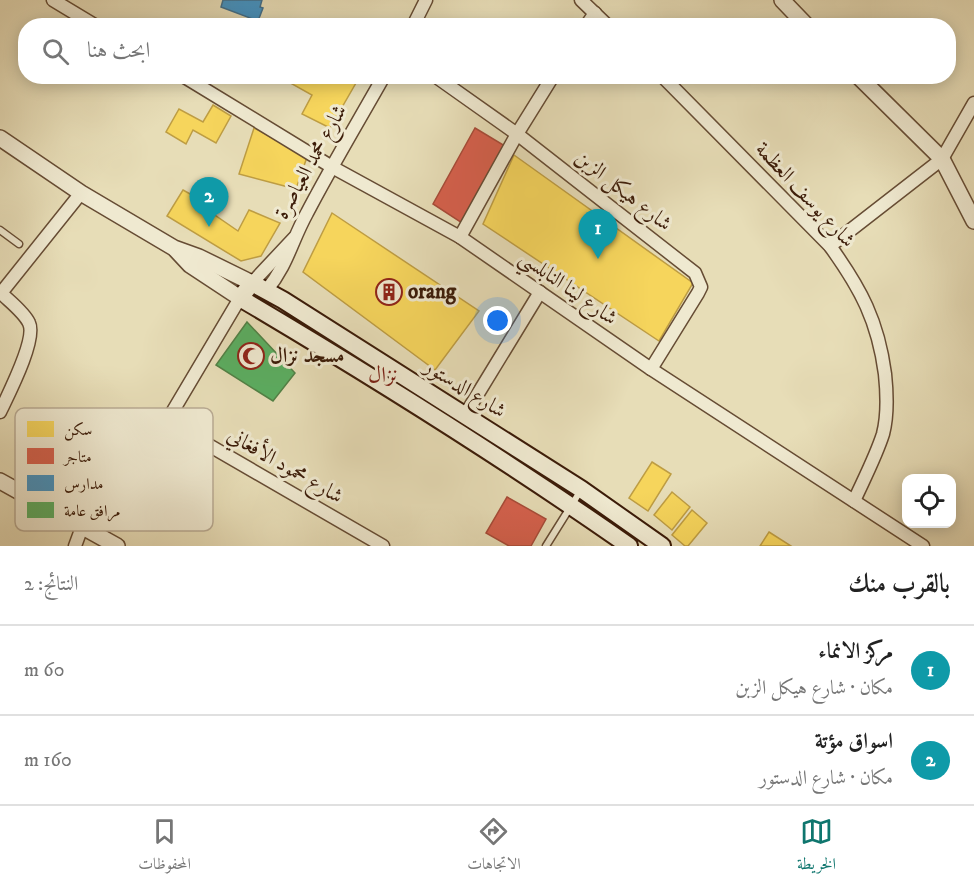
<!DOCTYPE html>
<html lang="ar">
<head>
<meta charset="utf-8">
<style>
	:root { --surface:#fff; --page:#f2f2f2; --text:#222; --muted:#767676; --line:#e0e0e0; --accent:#0f766e }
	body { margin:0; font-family:"IM FELL DW Pica",Amiri,serif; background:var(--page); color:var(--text); direction:rtl }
	.controls { position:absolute; right:18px; bottom:18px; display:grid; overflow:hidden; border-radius:12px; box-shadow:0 3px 15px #0003 }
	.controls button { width:54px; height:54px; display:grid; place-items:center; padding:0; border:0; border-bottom:2px solid var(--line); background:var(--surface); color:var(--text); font:30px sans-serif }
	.you { position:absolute; left:498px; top:321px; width:21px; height:21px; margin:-15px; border:4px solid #fff; border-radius:50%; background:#1a73e8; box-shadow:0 0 0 9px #1a73e833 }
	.badge { display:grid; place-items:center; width:39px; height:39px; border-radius:50%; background:var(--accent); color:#fff; font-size:20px; font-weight:700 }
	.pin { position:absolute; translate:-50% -50px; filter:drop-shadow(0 2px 3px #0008) }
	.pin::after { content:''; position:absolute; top:32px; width:21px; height:18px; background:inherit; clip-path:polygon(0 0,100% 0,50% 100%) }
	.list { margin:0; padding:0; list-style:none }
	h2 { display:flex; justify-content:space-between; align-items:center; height:78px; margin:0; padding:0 24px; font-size:26px }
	h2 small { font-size:20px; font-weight:400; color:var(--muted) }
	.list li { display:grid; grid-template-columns:39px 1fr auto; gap:18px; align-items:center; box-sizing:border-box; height:90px; padding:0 24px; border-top:2px solid var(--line) }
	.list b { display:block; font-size:22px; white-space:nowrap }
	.list p { margin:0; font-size:20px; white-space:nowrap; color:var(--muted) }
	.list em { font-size:20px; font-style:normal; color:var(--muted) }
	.icon { flex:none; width:33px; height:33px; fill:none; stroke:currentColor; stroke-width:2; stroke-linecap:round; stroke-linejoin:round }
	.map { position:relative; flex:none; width:974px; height:546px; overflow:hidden; direction:ltr }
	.search { position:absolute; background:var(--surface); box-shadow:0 3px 15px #0003; left:18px; right:18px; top:18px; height:66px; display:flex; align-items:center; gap:15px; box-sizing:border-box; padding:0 21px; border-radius:24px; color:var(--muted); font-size:22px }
	.sheet { height:258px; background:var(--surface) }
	nav { display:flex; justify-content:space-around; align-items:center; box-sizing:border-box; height:84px; border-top:2px solid var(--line); background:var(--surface); font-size:16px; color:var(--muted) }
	nav a { display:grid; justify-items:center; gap:3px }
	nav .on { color:var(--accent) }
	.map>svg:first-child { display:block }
</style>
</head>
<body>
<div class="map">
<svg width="974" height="546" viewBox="0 0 974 546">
	<rect width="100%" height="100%" fill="#e7ddb7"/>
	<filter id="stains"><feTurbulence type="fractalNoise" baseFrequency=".00333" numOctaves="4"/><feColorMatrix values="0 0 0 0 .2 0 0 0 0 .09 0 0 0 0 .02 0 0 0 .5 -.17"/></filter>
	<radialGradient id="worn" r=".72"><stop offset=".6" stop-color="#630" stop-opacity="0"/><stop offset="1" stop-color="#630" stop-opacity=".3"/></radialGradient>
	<g fill="#f6d55c" stroke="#be9d43" stroke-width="1.5">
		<path d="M287 76H360L330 128 302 114 312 95 285 80Z"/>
		<path d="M213 105 231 116 216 143 193 130 186 144 166 132 179 109 203 122Z"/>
		<path d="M254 128 307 157 296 189 239 174Z"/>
		<path d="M514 155 693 283 659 341 483 224Z"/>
		<path d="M183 190 199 199 206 198 216 202 209 211 238 231 249 210 280 223 261 256 241 261 167 216Z"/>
		<path d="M332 213 479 311 435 370 303 272Z"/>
		<path d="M652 462 671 474 648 511 629 498Z"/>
		<path d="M672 492 690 507 672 530 654 515Z"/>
		<path d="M692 510 707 523 688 546H685L672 535Z"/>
		<path d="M769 532 791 546H760Z"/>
	</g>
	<g fill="#d6604d" stroke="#a84b38" stroke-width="1.5">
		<path d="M475 128 505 146 462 223 433 204Z"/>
		<path d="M507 497 546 519 531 546H509L486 533Z"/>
	</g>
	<path fill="#4393c3" stroke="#416f8b" stroke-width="1.5" d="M223 0H262L260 7 263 8 258 21 221 7Z"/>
	<path fill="#5aae61" stroke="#518246" stroke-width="1.5" d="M247 322 295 373 273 401 216 365Z"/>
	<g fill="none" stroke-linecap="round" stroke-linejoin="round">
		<defs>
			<g id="service">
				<path d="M0 230 19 244"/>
				<path d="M546 546 581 490"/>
			</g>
			<g id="minor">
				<path d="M53 0 96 26"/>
				<path d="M581 0 608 26"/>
				<path d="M413 26 426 0"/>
				<path d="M586 26 595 13"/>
				<path d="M183 76 332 167 460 237 651 369 923 546"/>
				<path d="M435 76 517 134 695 273 701 287 698 293 651 369"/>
				<path d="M662 76 830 246C861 289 878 321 885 374 887 393 888 415 883 434 876 456 864 479 854 501"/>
				<path d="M460 237 517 134 553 76"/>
				<path d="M830 246 942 159 974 103"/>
				<path d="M252 283 294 238"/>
				<path d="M266 291C288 264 291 242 307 213 331 167 358 122 384 76"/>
				<path d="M0 292C9 301 24 312 29 323 37 339 8 395 0 412"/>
				<path d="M1 293 81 193"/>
				<path d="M465 415 540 292"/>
				<path d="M167 421 383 546"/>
				<path d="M95 534 167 421 240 298"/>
				<path d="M75 546 82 527"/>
			</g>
			<g id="tertiary">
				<path d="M782 0 807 26"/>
				<path d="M858 76 942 159 974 221"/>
				<path d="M0 138 81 193 174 248 199 257 252 283"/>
				<path d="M176 250 190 265 240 298"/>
				<path d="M0 481 117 546"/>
			</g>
			<path id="secondary" d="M629 546C503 458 372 376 240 298L252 283 283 300 581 489 662 546"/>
		</defs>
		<use href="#service" stroke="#664c34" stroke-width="9"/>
		<use href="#minor" stroke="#664c34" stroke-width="15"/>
		<use href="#tertiary" stroke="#664c34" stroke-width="18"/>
		<use href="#secondary" stroke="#3b1b08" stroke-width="20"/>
		<use href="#service" stroke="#efe9d0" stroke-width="6"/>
		<use href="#minor" stroke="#efe9d0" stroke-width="12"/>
		<use href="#tertiary" stroke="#efe9d0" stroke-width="15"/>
		<use href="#secondary" stroke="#efe9d0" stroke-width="16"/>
	</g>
	<defs>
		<symbol id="building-ring" viewBox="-11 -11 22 22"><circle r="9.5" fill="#efe9d0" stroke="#8f2418" stroke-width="1.5"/><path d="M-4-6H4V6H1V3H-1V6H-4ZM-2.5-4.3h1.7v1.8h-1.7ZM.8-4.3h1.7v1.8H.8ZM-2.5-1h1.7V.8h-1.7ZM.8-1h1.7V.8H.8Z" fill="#8f2418"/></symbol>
		<symbol id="mosque-ring" viewBox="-11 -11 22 22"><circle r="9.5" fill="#efe9d0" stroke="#8f2418" stroke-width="1.5"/><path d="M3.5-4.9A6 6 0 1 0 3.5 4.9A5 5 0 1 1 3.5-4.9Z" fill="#8f2418"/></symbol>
	</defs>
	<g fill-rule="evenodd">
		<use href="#building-ring" x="374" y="277" width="30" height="30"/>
		<use href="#mosque-ring" x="236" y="341" width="30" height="30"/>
	</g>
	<g text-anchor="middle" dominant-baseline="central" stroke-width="6" stroke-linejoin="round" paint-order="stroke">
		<g font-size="21" fill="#3b1b08" stroke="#efe9d0">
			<text transform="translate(311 162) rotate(-61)">شارع محمد العياصرة</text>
			<text transform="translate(623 191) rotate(38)">شارع هيكل الزبن</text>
			<text transform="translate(805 195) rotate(47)">شارع يوسف العظمة</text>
			<text transform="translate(568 288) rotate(35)">شارع لينا النابلسي</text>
			<text transform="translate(465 389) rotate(32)">شارع الدستور</text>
			<text transform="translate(285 466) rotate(30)">شارع محمود الأفغاني</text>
		</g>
		<g font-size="21" font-weight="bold" fill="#3b1b08" stroke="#efe9d0" text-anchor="start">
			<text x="408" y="292">orang</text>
			<text x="270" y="356">مسجد نزال</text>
		</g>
		<g font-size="22" fill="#7a1f14" stroke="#efe9d0">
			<text x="383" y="375">نزال</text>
		</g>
	</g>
	<rect x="15" y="408" width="198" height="123" rx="9" fill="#efe9d0" stroke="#b9ab94" stroke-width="1.5"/>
	<rect x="27" y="421" width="27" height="16" fill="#f6d55c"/>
	<rect x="27" y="448" width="27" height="16" fill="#d6604d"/>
	<rect x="27" y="475" width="27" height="16" fill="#4393c3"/>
	<rect x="27" y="502" width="27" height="16" fill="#5aae61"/>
	<g font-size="16" fill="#3b1b08">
		<text x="64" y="435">سكن</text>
		<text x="64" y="462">متاجر</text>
		<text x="64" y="489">مدارس</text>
		<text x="64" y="516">مرافق عامة</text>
	</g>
	<rect width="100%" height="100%" filter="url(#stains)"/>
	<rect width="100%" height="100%" fill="url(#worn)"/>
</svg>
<div class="controls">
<button><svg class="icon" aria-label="locate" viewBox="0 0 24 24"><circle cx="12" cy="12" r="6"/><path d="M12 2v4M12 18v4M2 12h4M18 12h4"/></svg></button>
</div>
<div class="you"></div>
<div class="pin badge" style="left:598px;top:259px;background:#0f9aa8">1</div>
<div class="pin badge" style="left:209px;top:227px;background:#0f9aa8">2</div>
<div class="search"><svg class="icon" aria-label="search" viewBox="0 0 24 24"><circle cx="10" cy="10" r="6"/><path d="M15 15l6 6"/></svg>ابحث هنا</div>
</div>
<section class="sheet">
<h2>بالقرب منك<small>النتائج: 2</small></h2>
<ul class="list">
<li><span class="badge" style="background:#0f9aa8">1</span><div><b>مركز الانماء</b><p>مكان · شارع هيكل الزبن</p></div><em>60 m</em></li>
<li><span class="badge" style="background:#0f9aa8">2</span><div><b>اسواق مؤتة</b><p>مكان · شارع الدستور</p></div><em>160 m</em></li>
</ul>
</section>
<nav>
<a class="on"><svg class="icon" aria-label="map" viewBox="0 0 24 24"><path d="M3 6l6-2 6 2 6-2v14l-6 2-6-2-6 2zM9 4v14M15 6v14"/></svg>الخريطة</a>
<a><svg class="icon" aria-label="directions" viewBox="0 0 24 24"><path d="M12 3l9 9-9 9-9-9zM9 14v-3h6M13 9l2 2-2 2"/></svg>الاتجاهات</a>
<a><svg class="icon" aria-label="saved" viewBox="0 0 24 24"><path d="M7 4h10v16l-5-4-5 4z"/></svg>المحفوظات</a>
</nav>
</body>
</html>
